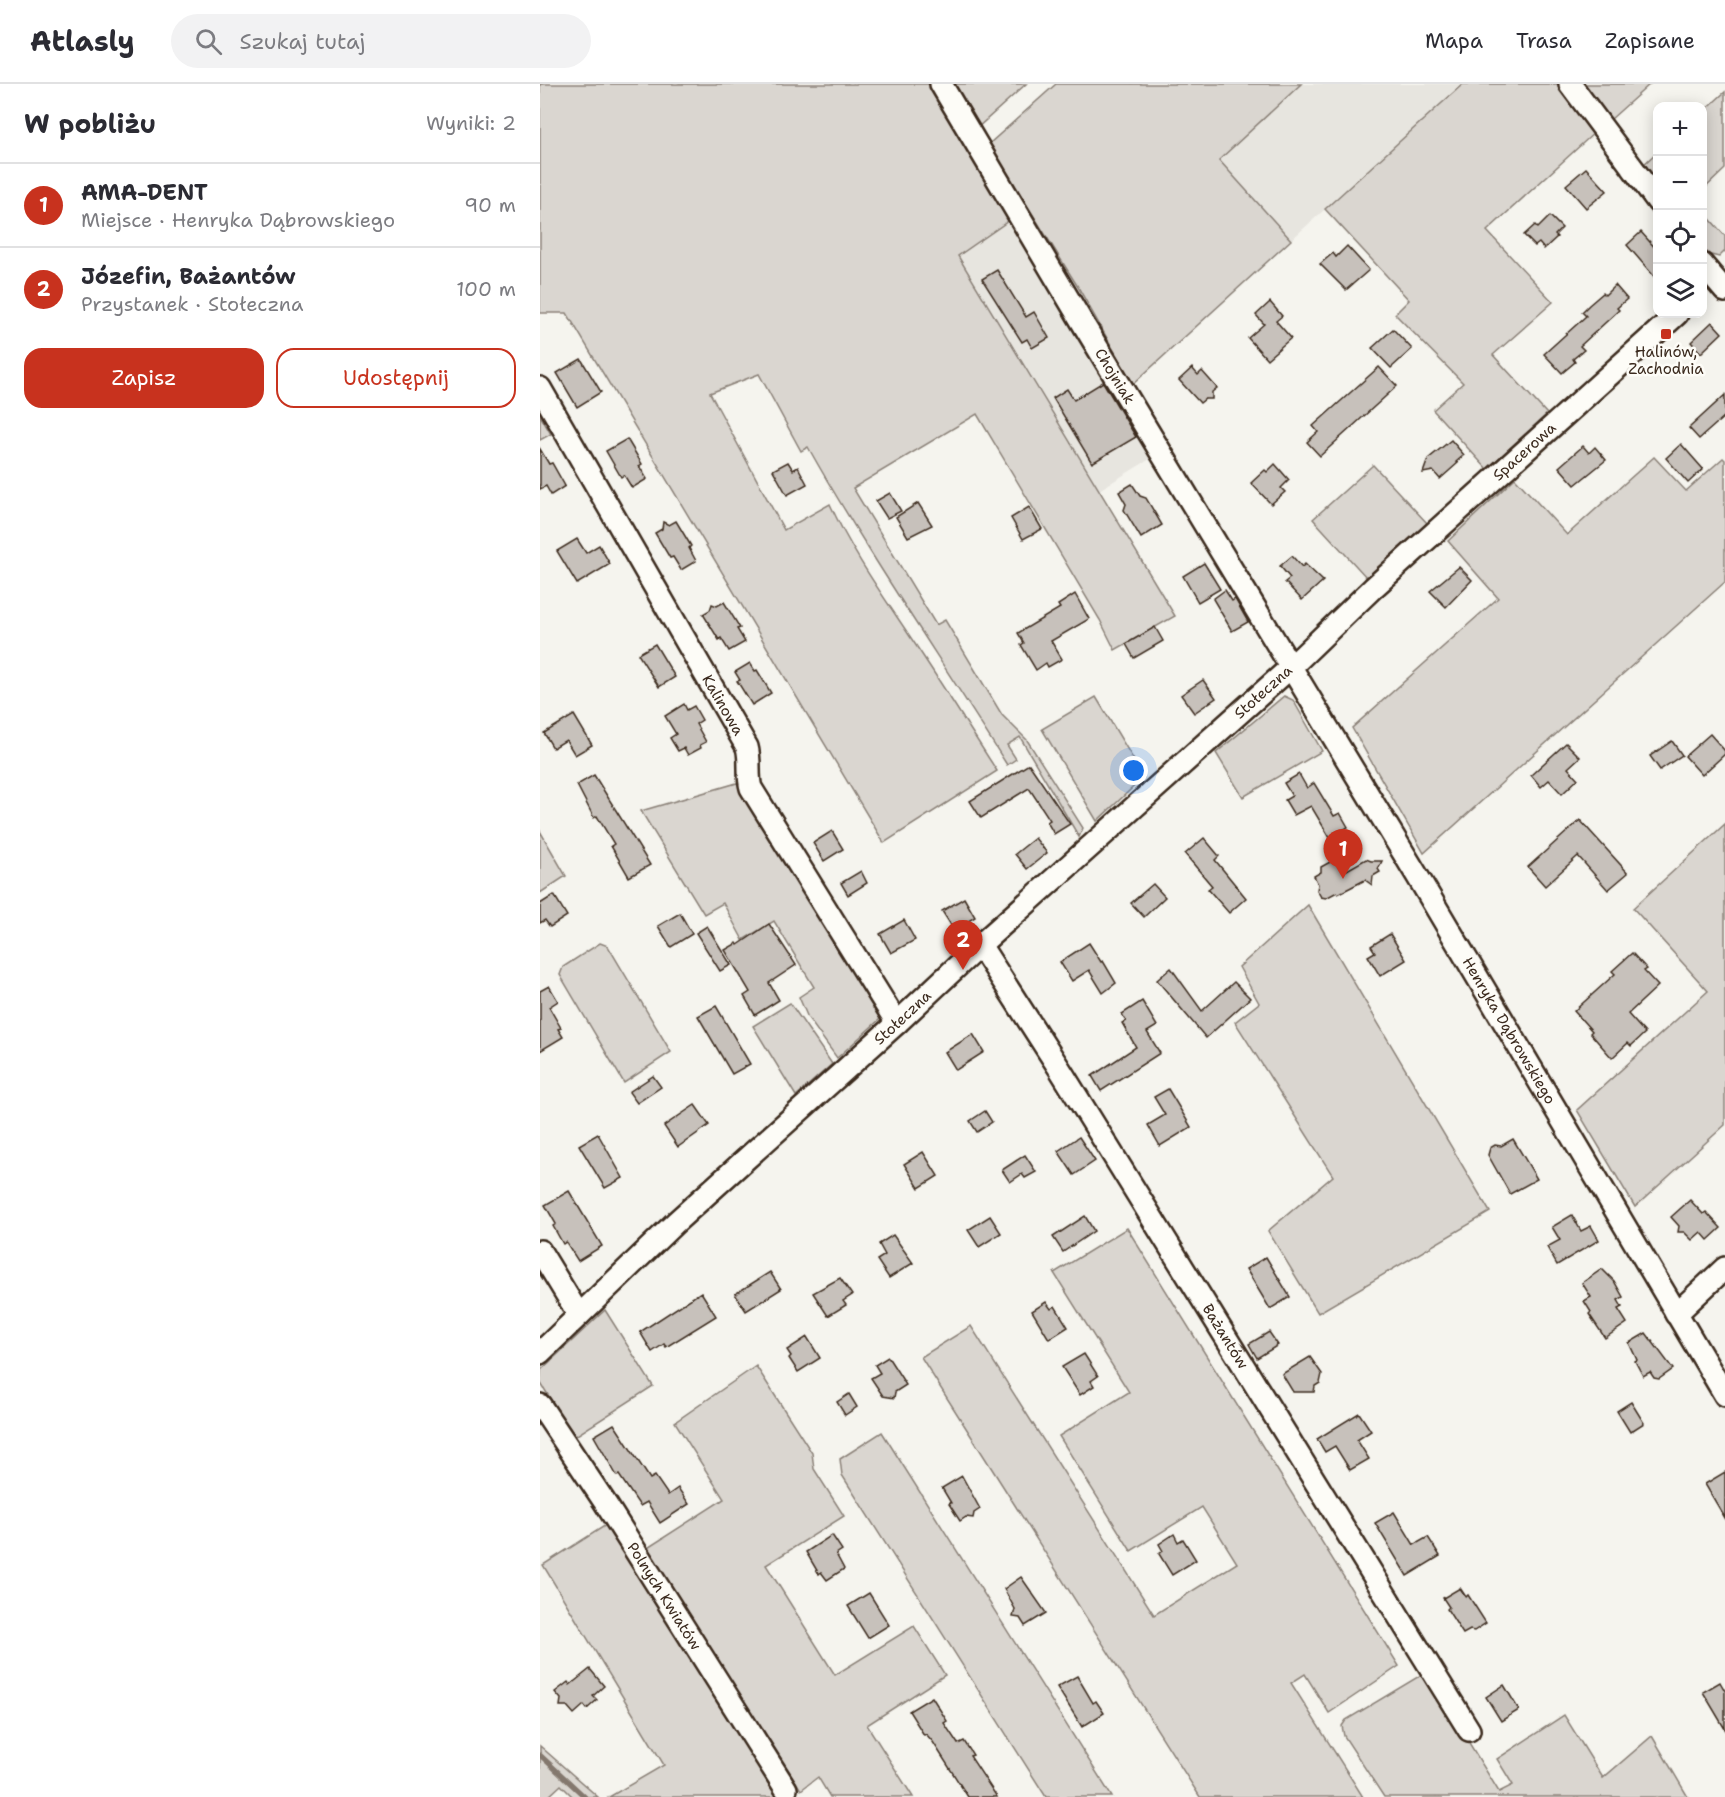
<!DOCTYPE html>
<html lang="pl">
<head>
<meta charset="utf-8">
<style>
	:root { --surface:#fff; --page:#f2f2f3; --text:#2b2b33; --muted:#7c7c81; --line:#e1e1e2; --accent:#c8321e }
	body { margin:0; font-family:"Shantell Sans",sans-serif; background:var(--page); color:var(--text) }
	.controls { position:absolute; right:18px; top:18px; display:grid; overflow:hidden; border-radius:12px; box-shadow:0 3px 15px #0003 }
	.controls button { width:54px; height:54px; display:grid; place-items:center; padding:0; border:0; border-bottom:2px solid var(--line); background:var(--surface); color:var(--text); font:30px sans-serif }
	.you { position:absolute; left:594px; top:687px; width:21px; height:21px; margin:-15px; border:4px solid #fff; border-radius:50%; background:#1a73e8; box-shadow:0 0 0 9px #1a73e833 }
	.badge { display:grid; place-items:center; width:39px; height:39px; border-radius:50%; background:var(--accent); color:#fff; font-size:20px; font-weight:700 }
	.pin { position:absolute; translate:-50% -50px; filter:drop-shadow(0 2px 3px #0008) }
	.pin::after { content:''; position:absolute; top:32px; width:21px; height:18px; background:inherit; clip-path:polygon(0 0,100% 0,50% 100%) }
	.list { margin:0; padding:0; list-style:none }
	h2 { display:flex; justify-content:space-between; align-items:center; height:78px; margin:0; padding:0 24px; font-size:26px }
	h2 small { font-size:20px; font-weight:400; color:var(--muted) }
	.list li { display:grid; grid-template-columns:39px 1fr auto; gap:18px; align-items:center; box-sizing:border-box; height:84px; padding:0 24px; border-top:2px solid var(--line) }
	.list b { display:block; font-size:22px; white-space:nowrap }
	.list p { margin:0; font-size:20px; white-space:nowrap; color:var(--muted) }
	.list em { font-size:20px; font-style:normal; color:var(--muted) }
	.actions { display:flex; gap:12px; padding:18px 24px }
	.actions a { flex:1; padding:14px 0; border:2px solid var(--accent); border-radius:18px; text-align:center; font-size:21px; color:var(--accent) }
	.actions .main { background:var(--accent); color:#fff }
	.icon { flex:none; width:33px; height:33px; fill:none; stroke:currentColor; stroke-width:2; stroke-linecap:round; stroke-linejoin:round }
	.map { position:relative; flex:none; width:1185px; height:1713px; overflow:hidden }
	header { display:flex; align-items:center; gap:36px; box-sizing:border-box; height:84px; padding:0 30px; background:var(--surface); border-bottom:2px solid var(--line) }
	header strong { font-size:28px }
	nav { display:flex; gap:33px; margin-inline-start:auto; font-size:21px }
	.search { width:420px; height:54px; background:var(--page); display:flex; align-items:center; gap:15px; box-sizing:border-box; padding:0 21px; border-radius:33px; color:var(--muted); font-size:22px }
	main { display:flex }
	aside { flex:1; background:var(--surface) }
	.map>svg:first-child { display:block }
</style>
</head>
<body>
<header>
<strong>Atlasly</strong>
<div class="search"><svg class="icon" aria-label="search" viewBox="0 0 24 24"><circle cx="10" cy="10" r="6"/><path d="M15 15l6 6"/></svg>Szukaj tutaj</div>
<nav><a>Mapa</a><a>Trasa</a><a>Zapisane</a></nav>
</header>
<main>
<aside>
<h2>W pobliżu<small>Wyniki: 2</small></h2>
<ul class="list">
<li><span class="badge">1</span><div><b>AMA-DENT</b><p>Miejsce · Henryka Dąbrowskiego</p></div><em>90 m</em></li>
<li><span class="badge">2</span><div><b>Józefin, Bażantów</b><p>Przystanek · Stołeczna</p></div><em>100 m</em></li>
</ul>
<div class="actions"><a class="main">Zapisz</a><a>Udostępnij</a></div>
</aside>
<div class="map">
<svg width="1185" height="1713" viewBox="0 0 1185 1713">
	<rect width="100%" height="100%" fill="#f5f4ee"/>
	<filter id="ink" filterUnits="userSpaceOnUse"><feTurbulence type="fractalNoise" baseFrequency=".0167" numOctaves="2"/><feDisplacementMap in="SourceGraphic" scale="12" xChannelSelector="R" yChannelSelector="G"/><feConvolveMatrix kernelMatrix="1 2 1 2 8 2 1 2 1" color-interpolation-filters="sRGB"/></filter>
	<g filter="url(#ink)">
		<g fill="#e7e5df">
			<path d="M761 0H923L751 156 679 76Z"/>
			<path d="M471 135 615 372 559 406 418 172Z"/>
		</g>
		<g fill="#dad6d0" stroke="#8a8077" stroke-width="1.5">
			<path d="M0 0H391L471 135 418 172 635 532 575 566 560 536 437 330 313 404 396 541 405 536 462 631 487 656 543 744 539 753 480 653 467 661 476 675 467 681C401 575 329 472 268 363L261 367 219 290 170 309 244 446 290 420C312 469 344 513 373 557 402 600 429 644 457 687L344 759 27 229H0Z"/>
			<path d="M409 0H486L437 44Z"/>
			<path d="M516 0H761L679 76 751 156 593 300 538 203 449 60Z"/>
			<path d="M923 0H1018L1054 49 947 147 1013 218 953 271 1007 330 947 385 893 326 923 299 855 230 869 216 785 125Z"/>
			<path d="M1044 0H1110L1070 36Z"/>
			<path d="M1185 8V85L1163 106V28Z"/>
			<path d="M1117 68V103L1102 82Z"/>
			<path d="M1163 127 1185 152V167L1179 173 1167 170C1162 164 1161 159 1165 152L1163 148Z"/>
			<path d="M0 331 11 350 0 356Z"/>
			<path d="M1114 373 1146 407 1183 374 1185 376V498L884 769 812 644 958 514 908 457 975 394 1027 451Z"/>
			<path d="M833 381 887 439 827 494 773 435Z"/>
			<path d="M744 612 753 616 782 667 703 713 676 669Z"/>
			<path d="M556 613 604 693 557 737 502 645Z"/>
			<path d="M197 699 340 935 297 974 268 934 259 913 274 903 234 837 203 856 183 819 164 830 101 727Z"/>
			<path d="M1185 740V1041L1095 1123 1037 1026 1168 907 1093 824Z"/>
			<path d="M0 747 26 792 0 809Z"/>
			<path d="M768 821 950 1128 778 1229 728 1147 793 1092 695 938 719 919 699 883Z"/>
			<path d="M60 859 68 862 131 968 84 999 20 891 23 883Z"/>
			<path d="M250 919 292 980 256 1012 213 942Z"/>
			<path d="M587 1144 859 1582 789 1629 765 1590 751 1599 823 1713H660L381 1273 431 1242 614 1531 697 1479 662 1423 591 1467 519 1352 589 1308 514 1189Z"/>
			<path d="M65 1226 113 1302 34 1353 0 1298 1 1286Z"/>
			<path d="M216 1282 272 1369 274 1385 304 1432 226 1481 295 1591 374 1542 405 1591 327 1641 373 1713H290L278 1693 261 1706 106 1465 184 1415 135 1338Z"/>
			<path d="M342 1348 572 1713H506L302 1391 300 1375Z"/>
			<path d="M66 1441 240 1713H69L124 1681 3 1481Z"/>
			<path d="M886 1588 959 1708 973 1701 957 1675 1024 1631 1063 1694 1112 1652 1148 1713H844L804 1652 802 1642 806 1636Z"/>
			<path d="M0 1662 58 1713H33L21 1701 8 1713H0Z"/>
		</g>
		<g fill="none" stroke-linecap="round" stroke-linejoin="round">
			<path stroke="#84786e" stroke-width="5" d="M0 1671 45 1713"/>
		</g>
		<g fill="#c7c1bb" stroke="#3b2a1e" stroke-width="1.5">
			<path d="M1046 84 1067 107 1046 124 1026 101Z"/>
			<path d="M1010 132 1022 144 1015 151 1017 153 1004 165 999 159 995 162 984 151 995 141 998 144Z"/>
			<path d="M1101 148 1118 167V197L1087 161Z"/>
			<path d="M807 162 829 186 806 206 780 180 793 169 796 173Z"/>
			<path d="M457 186 486 233 494 228 509 254 492 264 487 255 482 258 442 195Z"/>
			<path d="M1075 201 1087 215 1077 224 1079 226 1040 262 1044 266 1033 275 1035 278 1022 289 1004 270 1046 232 1042 228 1049 221 1063 209 1065 211Z"/>
			<path d="M730 218 742 232 736 237 751 254 727 275 708 254 724 240 716 231Z"/>
			<path d="M1172 238 1182 249 1161 269 1151 258Z"/>
			<path d="M853 245 872 265 851 284 832 264Z"/>
			<path d="M41 275 61 308 37 323 17 289Z"/>
			<path d="M839 283 857 302 780 372 767 358 778 348 773 342Z"/>
			<path d="M652 284 658 291 662 287 677 304 672 308V315H665L660 319 639 296Z"/>
			<path d="M563 298 596 353 552 379 513 314 527 305 534 316Z"/>
			<path d="M1185 311V332L1159 355 1149 344Z"/>
			<path d="M87 355 102 380 99 382 107 395 92 404 84 391 81 393 66 367Z"/>
			<path d="M911 356 924 371 916 378 918 379 900 395 893 387 883 389 888 375Z"/>
			<path d="M1141 360 1163 385 1148 399 1126 374Z"/>
			<path d="M1043 362 1049 369 1055 363 1066 376 1035 401 1019 383Z"/>
			<path d="M0 365 9 380 12 379 25 402 11 411 6 402 0 405Z"/>
			<path d="M248 378 253 386 258 383 267 400 247 411 233 386Z"/>
			<path d="M735 380 749 396 741 404 745 408 731 420 711 399 725 386 727 388Z"/>
			<path d="M592 400 600 412 606 414 622 441 601 454 584 426 586 420 579 408Z"/>
			<path d="M350 409 361 427 347 434 336 417Z"/>
			<path d="M378 419 392 441 368 453 356 433Z"/>
			<path d="M489 423 502 445 483 455 471 434Z"/>
			<path d="M136 437 151 462 149 464 156 477 141 486 133 473 130 474 115 449 122 445 123 438 129 441Z"/>
			<path d="M37 455 46 469 59 461 70 480 37 500 17 467Z"/>
			<path d="M752 472 762 483 765 480 783 497 762 516 745 498 750 494 740 482Z"/>
			<path d="M664 479 680 505 658 518 643 492Z"/>
			<path d="M919 483 932 496 906 523 890 507Z"/>
			<path d="M685 506 692 517 695 515 708 538 692 547 673 515Z"/>
			<path d="M535 510 549 535 511 557 522 575 508 583 506 579 496 586 481 561 484 559 478 549 520 524 518 521Z"/>
			<path d="M184 518 200 544 197 545 205 558 189 567 181 554 179 556 163 530 170 526 172 520 177 522Z"/>
			<path d="M615 543 623 557 594 574 586 560Z"/>
			<path d="M115 560 135 593 119 603 98 570Z"/>
			<path d="M210 579 215 587 217 586 231 609 212 621 197 597 200 596 195 588Z"/>
			<path d="M663 596 676 614 654 629 641 611Z"/>
			<path d="M144 620 147 626 154 622 162 636 156 640 166 658 160 661 161 664 148 671 144 664 138 667 130 654 136 650 125 632Z"/>
			<path d="M34 631 52 661 35 671 26 656 13 664 4 649Z"/>
			<path d="M1170 650 1185 667V670L1162 691 1145 672Z"/>
			<path d="M1132 657 1142 671 1120 686 1110 672Z"/>
			<path d="M1026 659 1040 673 1028 684 1038 695 1022 710 1009 696 1001 703 991 691Z"/>
			<path d="M489 680 530 740 514 750 507 738 510 736 489 704 441 734 430 717Z"/>
			<path d="M759 690 767 704 774 699 794 732 800 729 808 743 790 754 771 722 754 731 745 716 752 712 744 699Z"/>
			<path d="M54 691 110 781 89 793 71 762 74 760 57 732 54 734 37 701Z"/>
			<path d="M1040 736 1088 789 1068 806 1038 772 1005 802 988 783Z"/>
			<path d="M292 747 303 765 284 777 273 759Z"/>
			<path d="M495 754 507 769 487 785 475 770Z"/>
			<path d="M664 754 679 772 675 776 706 814 689 829 668 805 672 802 645 770Z"/>
			<path d="M799 773 807 786 826 775 831 777H842L838 785 840 788 833 792 832 801 825 796 798 810 797 808 786 814 781 813 777 806 778 800 774 792 781 788V783Z"/>
			<path d="M321 787 327 799 308 811 301 799Z"/>
			<path d="M613 800 625 813 604 833 591 819Z"/>
			<path d="M14 811 27 832 10 843 5 836 0 839V820Z"/>
			<path d="M424 814 435 833 414 846 402 827Z"/>
			<path d="M140 829 152 850 131 863 118 842Z"/>
			<path d="M364 836 375 856 351 869 340 850Z"/>
			<path d="M229 840 256 881 229 899 239 916 215 931 204 912 210 908 185 866 197 859 198 861Z"/>
			<path d="M167 842 191 881 180 887 156 849Z"/>
			<path d="M850 850 866 876 840 892 828 872 835 868 831 862Z"/>
			<path d="M549 859 561 878 563 877 576 899 563 909 549 886 532 897 520 878Z"/>
			<path d="M1092 869 1107 885 1104 887 1118 902 1088 930 1105 949 1091 962 1088 959 1072 974 1050 949 1052 947 1034 927 1075 890 1072 887Z"/>
			<path d="M631 884 662 927 694 898 710 914 666 954 617 896Z"/>
			<path d="M9 902 18 917 9 923 21 944 18 945 23 953 0 967V907Z"/>
			<path d="M602 917 617 942 607 948 620 969 561 1007 552 992 596 963 582 939 586 937 582 930Z"/>
			<path d="M176 922 210 980 192 990 158 932Z"/>
			<path d="M433 950 444 968 416 986 405 968Z"/>
			<path d="M113 992 121 1003 97 1019 89 1008Z"/>
			<path d="M628 1005 651 1043 620 1062 608 1041 625 1031 614 1013Z"/>
			<path d="M155 1021 169 1041 138 1063 124 1042Z"/>
			<path d="M445 1027 452 1038 437 1048 430 1037Z"/>
			<path d="M58 1050 83 1094 65 1104 39 1061Z"/>
			<path d="M539 1053 555 1077 534 1091 518 1067Z"/>
			<path d="M973 1055 997 1095 970 1110 948 1071 950 1064 955 1061 961 1062Z"/>
			<path d="M383 1068 398 1092 379 1104 364 1080Z"/>
			<path d="M485 1071 496 1088 485 1094 482 1090 470 1098 462 1086Z"/>
			<path d="M29 1107 62 1162 38 1177 26 1158 23 1160 13 1142 16 1140 5 1121Z"/>
			<path d="M1150 1116 1163 1130 1166 1128 1181 1144 1168 1156 1161 1148 1152 1156 1144 1148H1138L1139 1142 1131 1133Z"/>
			<path d="M1032 1131 1041 1147 1051 1142 1059 1156 1017 1181 1007 1163 1020 1156 1012 1143Z"/>
			<path d="M450 1132 461 1149 439 1163 428 1146Z"/>
			<path d="M545 1132 554 1147 523 1168 513 1153Z"/>
			<path d="M353 1151 373 1179 349 1194 337 1176 345 1171 339 1160Z"/>
			<path d="M726 1173 750 1213 730 1225 706 1185Z"/>
			<path d="M1062 1185 1074 1197 1083 1213 1078 1216 1082 1223 1078 1225 1087 1239 1065 1254 1049 1230 1051 1228 1044 1217 1051 1213 1042 1199Z"/>
			<path d="M230 1188 241 1205 206 1227 195 1210Z"/>
			<path d="M300 1194 312 1211 303 1217 306 1221 288 1232 273 1209Z"/>
			<path d="M161 1208 176 1232 126 1263 124 1260 112 1268 100 1248Z"/>
			<path d="M506 1218 511 1225 515 1222 528 1243 509 1255 492 1227Z"/>
			<path d="M729 1248 738 1261 717 1274 709 1260Z"/>
			<path d="M1106 1249 1133 1285 1119 1295 1114 1294 1110 1288 1103 1292 1095 1277 1097 1276 1089 1259Z"/>
			<path d="M267 1253 280 1274 258 1288 249 1274 251 1272 247 1266Z"/>
			<path d="M544 1270 558 1292 551 1297 554 1302 540 1311 522 1283Z"/>
			<path d="M348 1273 366 1301 355 1308 354 1314 343 1312 331 1294 340 1289 335 1281Z"/>
			<path d="M770 1273 782 1290 780 1299 775 1302 774 1308H753L742 1290Z"/>
			<path d="M309 1310 317 1323 305 1331 297 1318Z"/>
			<path d="M1091 1318 1104 1339 1090 1348 1077 1327Z"/>
			<path d="M819 1329 831 1347 817 1356 829 1375 810 1386 795 1362 785 1368 777 1355Z"/>
			<path d="M74 1340 110 1395 115 1392 128 1411 138 1404 149 1420 120 1439 107 1418 100 1422 79 1391 77 1392 54 1352Z"/>
			<path d="M1185 1388V1434L1165 1400Z"/>
			<path d="M422 1392 440 1425 434 1429 433 1434 426 1433 420 1437 409 1420 411 1419 402 1404Z"/>
			<path d="M854 1428 874 1461 888 1453 900 1472 867 1492 835 1439Z"/>
			<path d="M634 1450 638 1458 643 1455 656 1476 632 1491 619 1470 623 1467 619 1460Z"/>
			<path d="M292 1451 302 1466 296 1470 304 1485 287 1496 281 1488 279 1490 266 1468Z"/>
			<path d="M481 1493 506 1529 485 1542 480 1534 473 1533 475 1525 464 1505Z"/>
			<path d="M920 1504 926 1513 928 1511 946 1539 934 1547 930 1546 923 1550 907 1525 909 1523 903 1514Z"/>
			<path d="M329 1509 349 1541 328 1554 308 1522Z"/>
			<path d="M50 1585 64 1602 53 1612 57 1616 47 1625 44 1621 34 1630 27 1622H20L21 1615 15 1608 28 1598 30 1601Z"/>
			<path d="M537 1592 553 1619 556 1617 564 1629 542 1643 517 1603Z"/>
			<path d="M1180 1598 1185 1607V1645L1163 1608Z"/>
			<path d="M964 1601 979 1626 961 1637 946 1613Z"/>
			<path d="M392 1613 407 1637 404 1639 418 1660 424 1657 433 1671 430 1672 457 1713H428L393 1658 386 1650 384 1651 369 1627Z"/>
		</g>
		<g fill="none" stroke-linecap="round" stroke-linejoin="round">
			<defs>
				<g id="minor">
					<path id="s1" d="M401 0 545 243 878 793 1185 1311"/>
					<path d="M1030 0 1118 118"/>
					<path d="M1162 180 1185 207"/>
					<path id="s2" d="M0 304 207 663C211 677 207 691 211 704L357 939"/>
					<path id="s3" d="M440 861 521 987 929 1646"/>
					<path d="M0 1167 39 1231"/>
					<path d="M1136 1230 1185 1184"/>
					<path id="s4" d="M0 1269 136 1138 357 939 440 861 751 583 833 504 1137 230"/>
					<path id="s5" d="M0 1321 64 1417 246 1705"/>
				</g>
			</defs>
			<use href="#minor" stroke="#3b2a1e" stroke-width="26"/>
			<use href="#minor" stroke="#fdfcf7" stroke-width="21"/>
		</g>
	</g>
	<rect fill="#c8321e" stroke="#fdfcf7" stroke-width="2" x="1120" y="244" width="12" height="12" rx="3"/>
	<g text-anchor="middle" dominant-baseline="central" stroke-width="5" stroke-linejoin="round" paint-order="stroke">
		<g font-size="15" fill="#3b2a1e" stroke="#fdfcf7">
			<text x="1126" y="268">Halinów,<tspan x="1126" dy="17">Zachodnia</tspan></text>
		</g>
		<g font-size="15" fill="#3b2a1e" stroke="#fdfcf7">
			<text stroke="none"><textPath href="#s1" startOffset="340">Chojniak</textPath></text>
			<text stroke="none"><textPath href="#s4" startOffset="1335">Spacerowa</textPath></text>
			<text stroke="none"><textPath href="#s4" startOffset="980">Stołeczna</textPath></text>
			<text stroke="none"><textPath href="#s2" startOffset="366">Kalinowa</textPath></text>
			<text stroke="none"><textPath href="#s4" startOffset="494">Stołeczna</textPath></text>
			<text stroke="none"><textPath href="#s1" startOffset="1104">Henryka Dąbrowskiego</textPath></text>
			<text stroke="none"><textPath href="#s3" startOffset="462">Bażantów</textPath></text>
			<text stroke="none"><textPath href="#s5" startOffset="228">Polnych Kwiatów</textPath></text>
		</g>
	</g>
</svg>
<div class="controls">
<button>+</button>
<button>−</button>
<button><svg class="icon" aria-label="locate" viewBox="0 0 24 24"><circle cx="12" cy="12" r="6"/><path d="M12 2v4M12 18v4M2 12h4M18 12h4"/></svg></button>
<button><svg class="icon" aria-label="layers" viewBox="0 0 24 24"><path d="M12 4l9 5-9 5-9-5zM3 14l9 5 9-5"/></svg></button>
</div>
<div class="you"></div>
<div class="pin badge" style="left:803px;top:795px">1</div>
<div class="pin badge" style="left:423px;top:886px">2</div>
</div>
</main>
</body>
</html>
